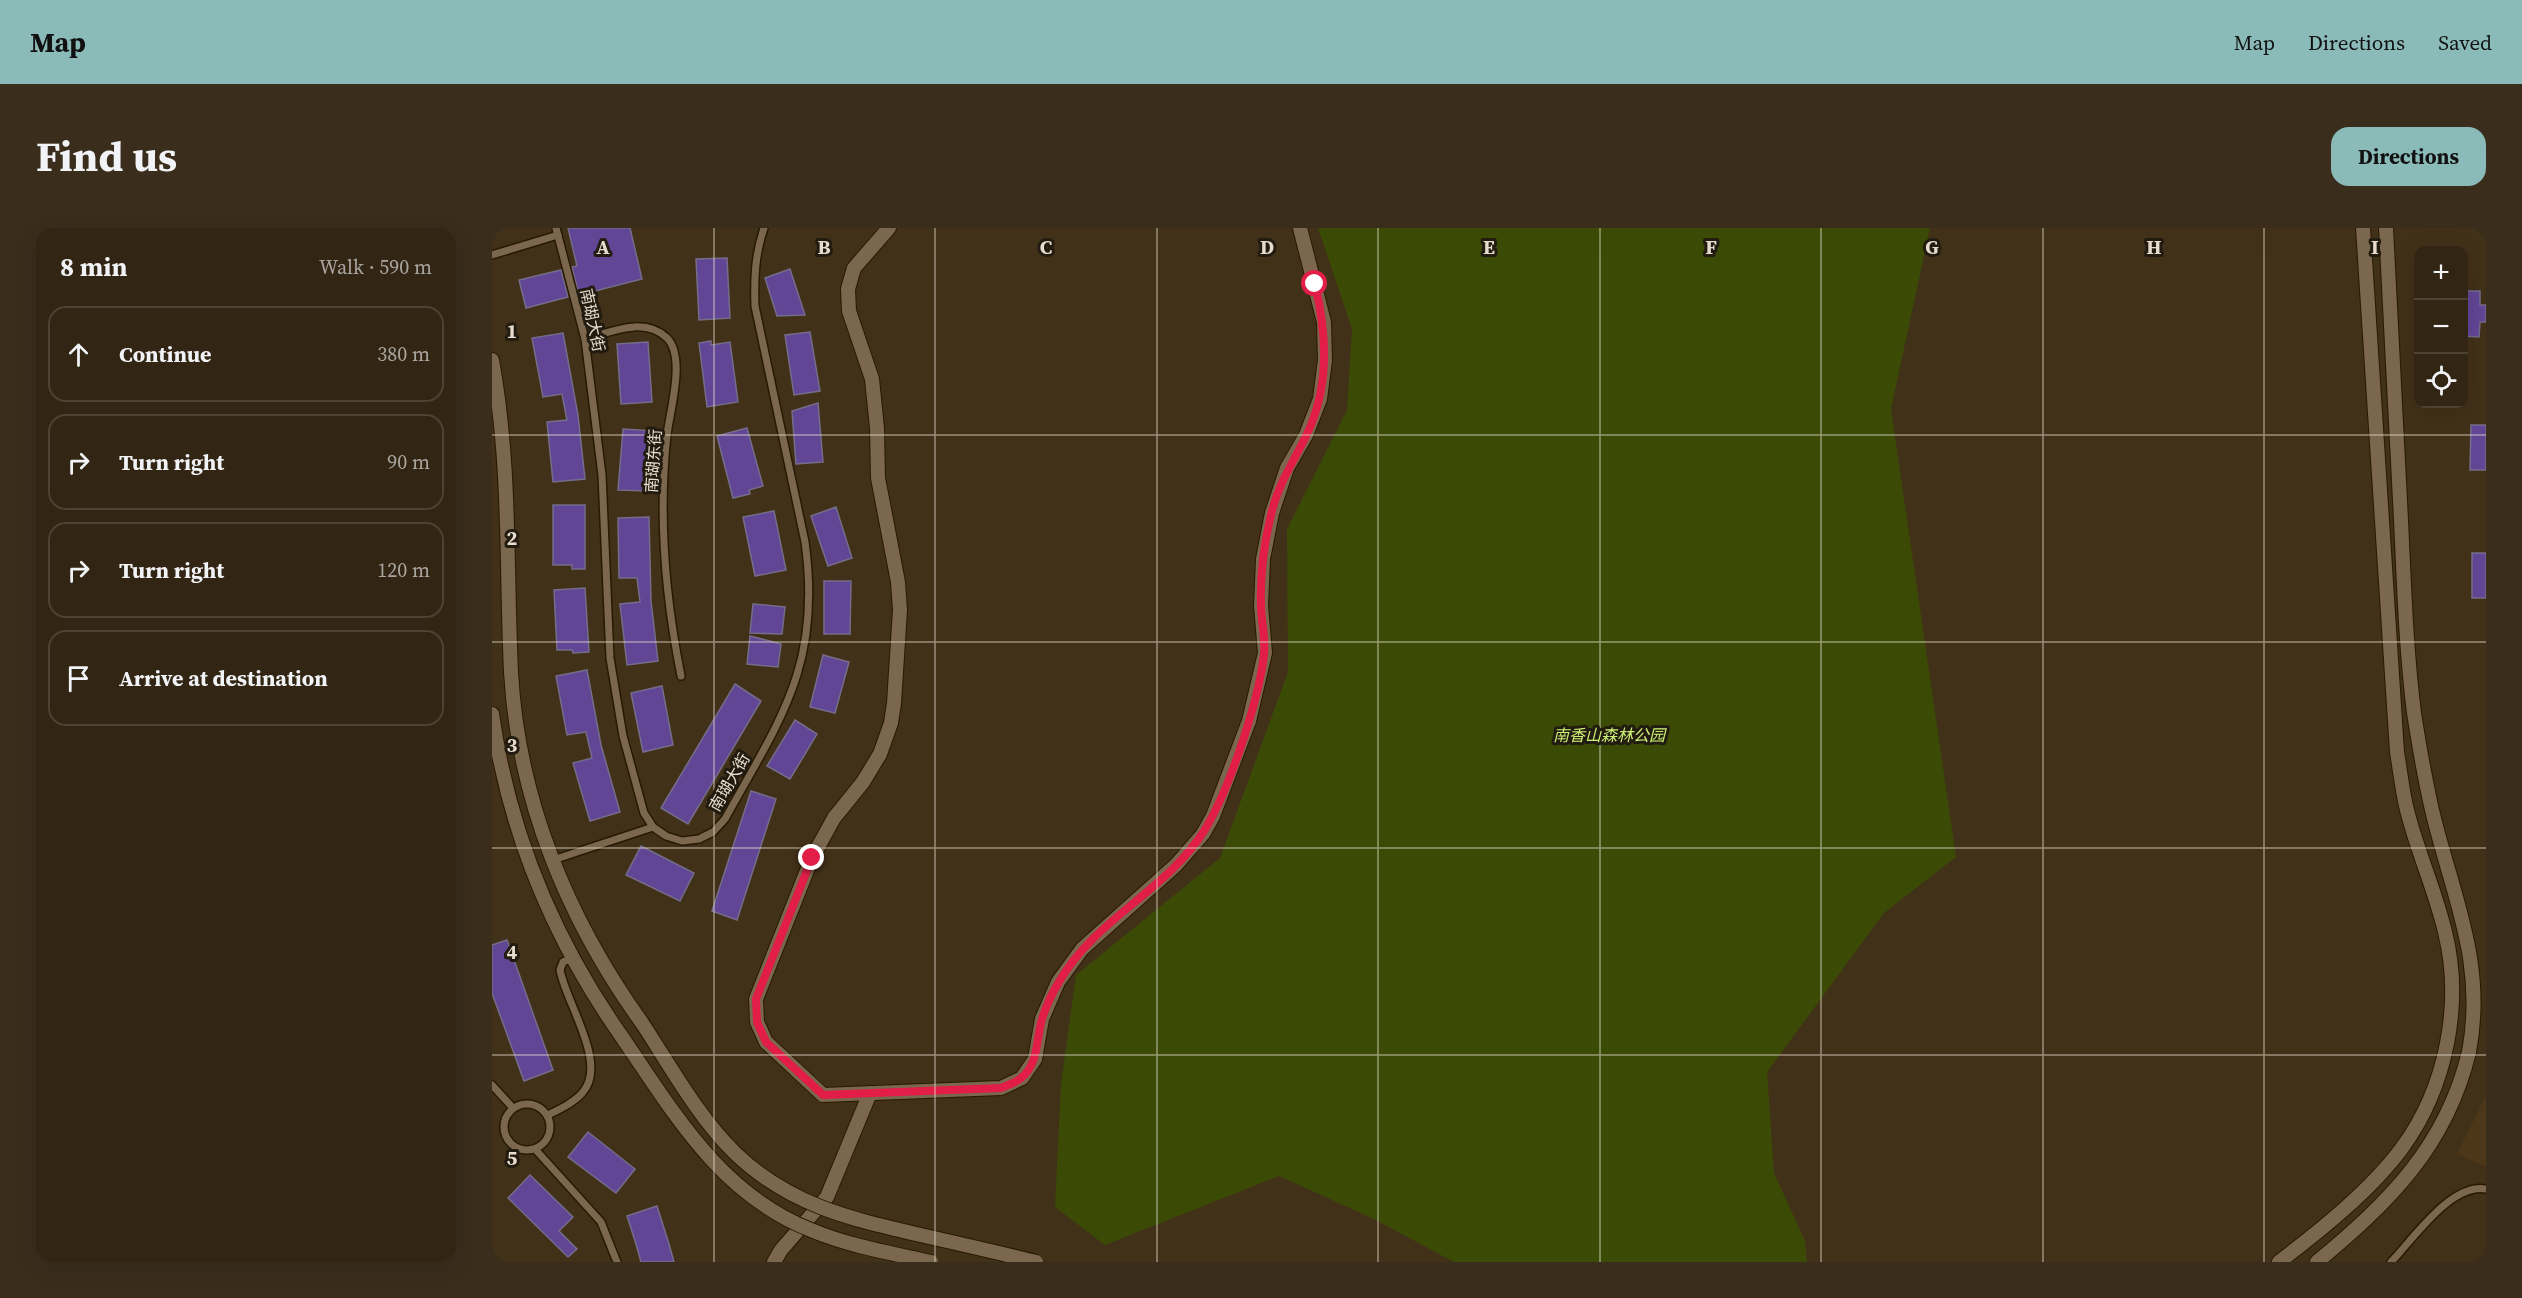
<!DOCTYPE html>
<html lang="en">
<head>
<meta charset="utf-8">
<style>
	:root { --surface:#322513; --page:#3a2d1c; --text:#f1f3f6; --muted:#a8a5a0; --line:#4d4233; --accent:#8bbbb9 }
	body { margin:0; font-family:"Source Serif 4","Noto Sans SC",serif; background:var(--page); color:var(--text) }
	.controls { position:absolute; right:18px; top:18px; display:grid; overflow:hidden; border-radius:12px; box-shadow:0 6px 24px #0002 }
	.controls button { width:54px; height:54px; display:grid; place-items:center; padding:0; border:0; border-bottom:2px solid var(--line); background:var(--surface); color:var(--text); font:30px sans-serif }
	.stop { position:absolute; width:18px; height:18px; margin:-14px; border:4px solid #e11d48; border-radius:50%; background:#fff }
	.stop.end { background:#e11d48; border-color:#fff; box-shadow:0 2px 6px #0008 }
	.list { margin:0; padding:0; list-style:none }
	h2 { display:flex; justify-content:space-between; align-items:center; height:78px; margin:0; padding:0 24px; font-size:26px }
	h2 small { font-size:20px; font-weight:400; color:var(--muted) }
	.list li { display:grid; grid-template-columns:39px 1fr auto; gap:18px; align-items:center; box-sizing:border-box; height:96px; margin:0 12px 12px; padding:0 12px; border:2px solid var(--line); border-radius:18px }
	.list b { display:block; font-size:22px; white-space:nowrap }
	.list em { font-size:20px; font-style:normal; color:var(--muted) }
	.icon { flex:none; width:33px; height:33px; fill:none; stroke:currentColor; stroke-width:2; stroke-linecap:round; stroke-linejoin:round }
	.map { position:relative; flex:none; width:1994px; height:1034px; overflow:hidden; border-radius:18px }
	header { display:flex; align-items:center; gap:36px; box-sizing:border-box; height:84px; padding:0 30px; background:var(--accent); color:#111 }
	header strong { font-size:28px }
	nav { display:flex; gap:33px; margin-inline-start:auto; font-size:21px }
	.intro { display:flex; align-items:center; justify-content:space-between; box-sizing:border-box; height:144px; padding:0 36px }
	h1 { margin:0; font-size:42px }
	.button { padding:15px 27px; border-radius:18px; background:var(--accent); color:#111; font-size:21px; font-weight:700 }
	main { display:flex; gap:36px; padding:0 36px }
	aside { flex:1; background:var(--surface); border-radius:18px; box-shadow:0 6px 24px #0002 }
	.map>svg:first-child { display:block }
</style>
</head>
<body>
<header>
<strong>Map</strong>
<nav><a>Map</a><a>Directions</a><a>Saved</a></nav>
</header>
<div class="intro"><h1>Find us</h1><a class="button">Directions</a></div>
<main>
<aside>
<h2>8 min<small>Walk · 590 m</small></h2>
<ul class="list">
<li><svg class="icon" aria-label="ahead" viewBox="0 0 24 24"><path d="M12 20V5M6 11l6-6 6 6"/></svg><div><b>Continue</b></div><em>380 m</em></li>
<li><svg class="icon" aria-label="right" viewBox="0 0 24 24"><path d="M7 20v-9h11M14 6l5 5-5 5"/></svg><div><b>Turn right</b></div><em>90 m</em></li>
<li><svg class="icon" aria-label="right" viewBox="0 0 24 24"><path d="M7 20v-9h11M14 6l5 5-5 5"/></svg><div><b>Turn right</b></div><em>120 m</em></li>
<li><svg class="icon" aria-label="arrive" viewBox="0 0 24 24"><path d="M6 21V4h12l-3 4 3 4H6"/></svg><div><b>Arrive at destination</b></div></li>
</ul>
</aside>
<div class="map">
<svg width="1994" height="1034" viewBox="0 0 1994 1034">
	<rect width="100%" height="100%" fill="#423119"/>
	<path fill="#4c3718" d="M1994 867V939L1965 926Z"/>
	<path fill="#3b4b06" d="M826 0H1438L1399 181 1464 629 1392 685 1275 844 1282 945 1313 1013 1315 1034H962L882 991 787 948 613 1017 563 979 569 856 584 747 728 630 796 444 795 301 855 182 860 101Z"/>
	<g fill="#614696" stroke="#746d89" stroke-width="1.5">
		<path d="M76 0H138L150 51 87 67 80 39 85 38Z"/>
		<path d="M235 30 238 90 207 92 204 31Z"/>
		<path d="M298 41 313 87 285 88 273 50Z"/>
		<path d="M69 42 76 69 34 80 27 52Z"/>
		<path d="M1971 63H1988V77H1994V94H1988L1987 109 1971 108Z"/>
		<path d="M318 104 328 163 302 167 293 107Z"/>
		<path d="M71 105 86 187 93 251 61 254 55 194 75 192 70 166 51 169 40 110Z"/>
		<path d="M219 113V117L238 114 246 174 215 179 207 115Z"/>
		<path d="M156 114 160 174 129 176 125 116Z"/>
		<path d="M326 175 331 234 304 236 300 183Z"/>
		<path d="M1979 197H1994V242H1978Z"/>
		<path d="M255 200 271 258 257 262 258 266 241 270 225 208Z"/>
		<path d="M131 201 162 203 158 263 126 262Z"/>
		<path d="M61 277H93V341H80V337H61Z"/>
		<path d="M344 279 360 330 336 338 319 288Z"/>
		<path d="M282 283 294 342 263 348 251 289Z"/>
		<path d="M157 289 159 373 166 433 135 437 128 376 148 374 145 350H127L126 290Z"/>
		<rect x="1980" y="325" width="14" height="45"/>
		<path d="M332 353H359L358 406H332Z"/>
		<path d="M93 360 97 424 81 425 80 422H65L62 362Z"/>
		<path d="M261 376 293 379 290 406 258 405Z"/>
		<path d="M258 408 289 416 286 439 255 436Z"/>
		<path d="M331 427 357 434 343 485 318 479Z"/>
		<path d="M95 442 109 517 128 584 98 593 81 535 100 530 94 504 75 507 64 448Z"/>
		<path d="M243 456 269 473 196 596 169 580Z"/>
		<path d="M170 458 181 517 151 524 139 465Z"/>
		<path d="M303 492 325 506 298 551 275 538Z"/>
		<path d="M259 563 284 571 245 692 220 683Z"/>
		<path d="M149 618 202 645 188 673 134 647Z"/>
		<path d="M15 712 61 842 32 853 0 765V717Z"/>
		<path d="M96 904 143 941 124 965 76 929Z"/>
		<path d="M38 947 81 989 67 1003 85 1021 76 1029 16 970Z"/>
		<path d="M165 978 177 1016 182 1034H149L144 1016 135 988Z"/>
	</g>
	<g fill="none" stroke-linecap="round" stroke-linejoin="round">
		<defs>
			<g id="service">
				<path d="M64 0 93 111 110 247 118 430 131 508 152 585 161 599 174 608 190 613 207 611 221 604 233 591C289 490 330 436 313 314L263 78C262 50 263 27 272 0"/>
				<path d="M0 27 66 7"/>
				<path d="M93 111C119 104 152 88 175 110 194 129 178 182 175 207 166 288 173 368 189 448"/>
				<path d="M61 632 161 599"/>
				<path d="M0 857 21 880"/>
				<circle cx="35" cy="899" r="23"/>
				<path d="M56 887C68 881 83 874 91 864 116 835 74 775 68 742L71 734 80 730"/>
				<path d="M43 921 109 994 125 1034"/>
				<path d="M1899 1034C1922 1010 1959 955 1994 961"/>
			</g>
			<g id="minor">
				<path d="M397 0 362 40 356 61 357 83 380 151 385 200 386 250 406 354 408 382 402 475 399 495 388 526 371 554 342 590 320 630 264 771 265 794 274 814 331 867 509 860 530 850 543 831 550 791 566 754 590 721 684 637 711 606 721 588 757 493 773 425 769 378 771 331 780 285 795 240 814 207 828 171 833 132 832 94 808 0"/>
				<path d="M0 132C19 238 14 337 19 444 26 572 76 692 150 795"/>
				<path d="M0 486C17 605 61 711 130 809"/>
				<path d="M282 1034 289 1022 335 969 378 865"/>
				<path d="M1787 1034C1829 1002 1879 962 1910 920 1954 860 1971 776 1953 704 1943 661 1924 621 1914 578 1910 560 1908 542 1905 524L1871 0"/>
				<path d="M1825 1034C1897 974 1954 919 1977 824 1994 733 1960 667 1940 582 1933 551 1927 517 1922 485 1914 421 1912 356 1909 292 1904 195 1899 97 1894 0"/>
			</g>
		</defs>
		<use href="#service" stroke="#281902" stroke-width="10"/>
		<use href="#minor" stroke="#281902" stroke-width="16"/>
		<use href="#service" stroke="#7a674d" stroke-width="7"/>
		<use href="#minor" stroke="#7a674d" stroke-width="14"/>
		<defs>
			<g id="minor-bridge">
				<path d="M150 795C179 839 206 889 243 925 296 976 355 990 424 1006 464 1015 504 1024 544 1034"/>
				<path d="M130 809C182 885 228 966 319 1002 357 1018 399 1025 439 1034"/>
			</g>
		</defs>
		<use href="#minor-bridge" stroke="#281902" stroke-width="16" stroke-linecap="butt"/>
		<use href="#minor-bridge" stroke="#7a674d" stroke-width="14"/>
	</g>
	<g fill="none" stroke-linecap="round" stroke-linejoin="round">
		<path stroke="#e11d48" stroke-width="8" d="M320 630 264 771 265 794 274 814 331 867 509 860C515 857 524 855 529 850 547 836 544 811 550 791 554 779 560 765 567 754 602 692 674 663 712 603 737 563 766 475 772 427 774 411 769 393 769 377 768 347 772 316 779 287 786 256 801 235 814 208 838 159 835 107 823 56"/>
	</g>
	<path fill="none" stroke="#e7dcce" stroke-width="1.5" stroke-opacity="0.55" d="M222 0V1034M443 0V1034M665 0V1034M886 0V1034M1108 0V1034M1329 0V1034M1551 0V1034M1772 0V1034M0 207H1994M0 414H1994M0 620H1994M0 827H1994"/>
	<g text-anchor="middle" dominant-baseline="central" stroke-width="6" stroke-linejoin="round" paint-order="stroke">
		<g font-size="16" fill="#e7dcce" stroke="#221b10">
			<text transform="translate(101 92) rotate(78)">南瑚大街</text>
			<text transform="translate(161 233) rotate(-86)">南瑚东街</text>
			<text transform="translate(237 554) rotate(-60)">南瑚大街</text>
		</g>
		<g font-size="16" font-style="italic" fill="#cbf073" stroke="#221b10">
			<text x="1117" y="507">南香山森林公园</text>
		</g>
	</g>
	<g font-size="20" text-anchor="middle" font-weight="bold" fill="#e7dcce" stroke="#221b10" stroke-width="6" stroke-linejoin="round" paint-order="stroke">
		<text x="111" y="26">A</text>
		<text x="332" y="26">B</text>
		<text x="554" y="26">C</text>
		<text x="775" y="26">D</text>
		<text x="997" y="26">E</text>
		<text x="1219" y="26">F</text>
		<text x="1440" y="26">G</text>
		<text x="1662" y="26">H</text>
		<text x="1883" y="26">I</text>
		<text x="20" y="110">1</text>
		<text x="20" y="317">2</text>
		<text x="20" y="524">3</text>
		<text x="20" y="731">4</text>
		<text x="20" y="937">5</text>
	</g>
</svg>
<div class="controls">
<button>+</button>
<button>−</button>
<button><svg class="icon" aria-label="locate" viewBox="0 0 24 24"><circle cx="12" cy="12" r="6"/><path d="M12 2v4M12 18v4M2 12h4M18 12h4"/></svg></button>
</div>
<div class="stop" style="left:823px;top:56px"></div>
<div class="stop end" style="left:320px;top:630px"></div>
</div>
</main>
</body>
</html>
